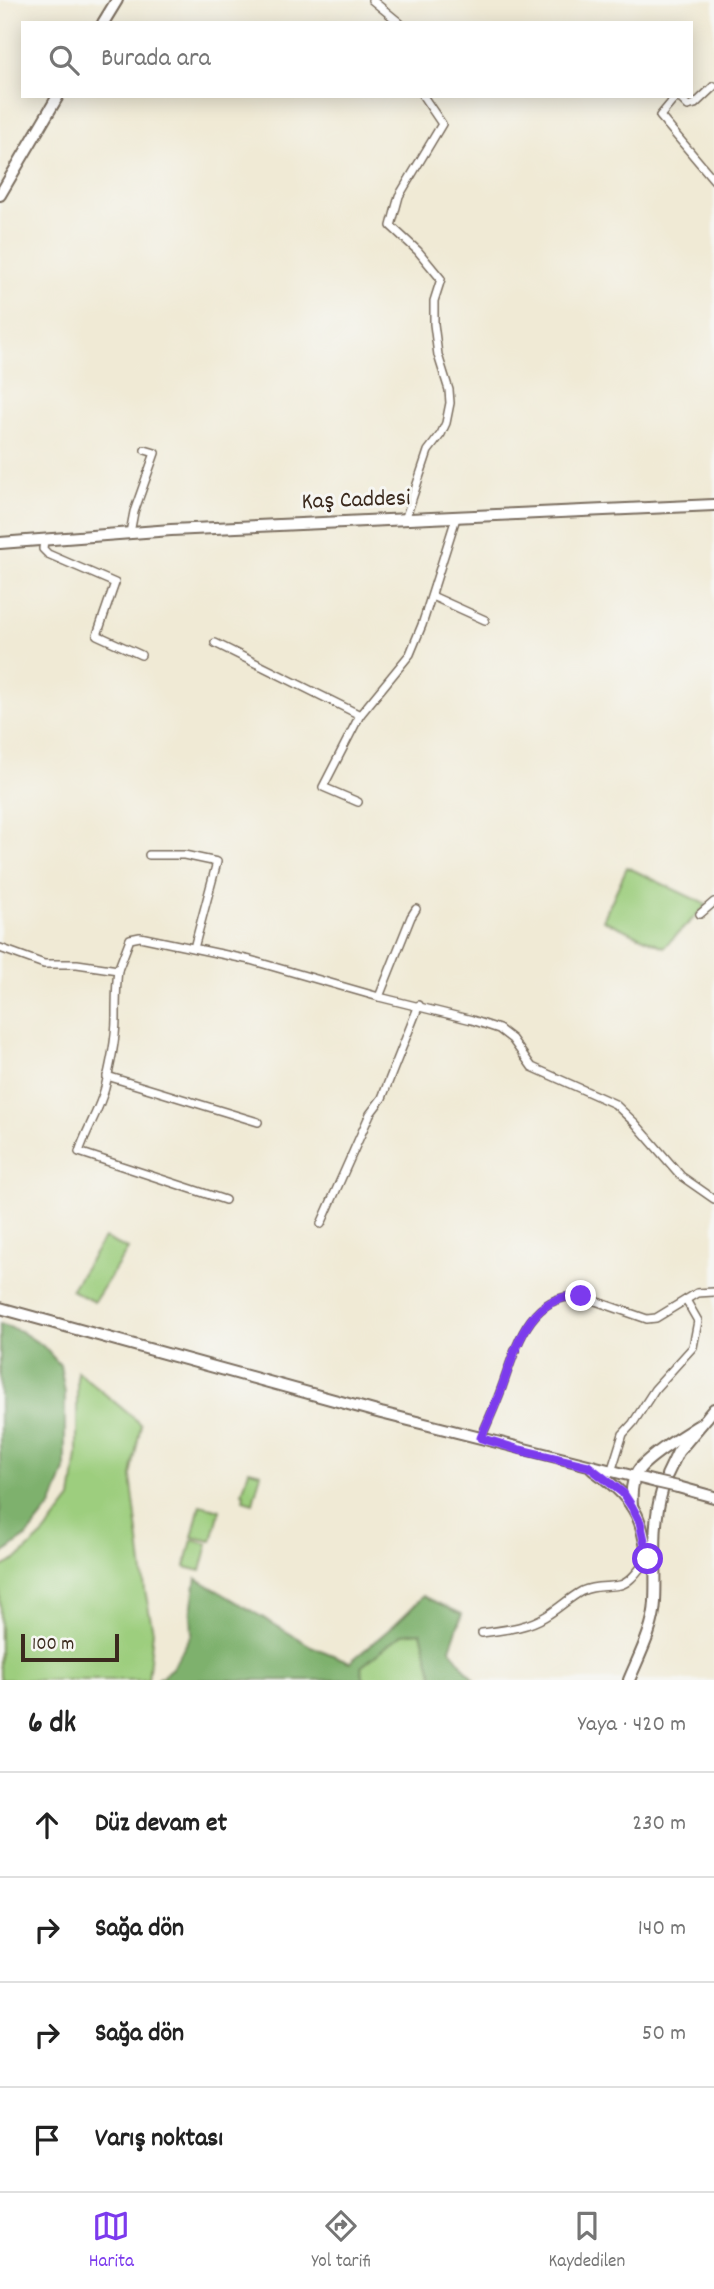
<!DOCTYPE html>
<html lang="tr">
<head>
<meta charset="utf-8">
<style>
	:root { --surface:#fff; --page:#f2f2f2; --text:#222; --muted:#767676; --line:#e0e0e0; --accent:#7c3aed }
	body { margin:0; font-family:Dekko,sans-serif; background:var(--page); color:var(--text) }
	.scale { position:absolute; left:21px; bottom:18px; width:98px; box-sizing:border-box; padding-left:7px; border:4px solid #3b2a1e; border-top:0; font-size:19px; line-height:24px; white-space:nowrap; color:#3b2a1e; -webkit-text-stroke:5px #f6f6f2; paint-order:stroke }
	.stop { position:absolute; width:21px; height:21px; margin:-16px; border:5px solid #7c3aed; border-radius:50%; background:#fff }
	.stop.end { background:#7c3aed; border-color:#fff; box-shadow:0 2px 7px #0008 }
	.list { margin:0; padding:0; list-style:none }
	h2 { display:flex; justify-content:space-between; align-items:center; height:91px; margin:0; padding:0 28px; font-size:30px }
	h2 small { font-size:23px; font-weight:400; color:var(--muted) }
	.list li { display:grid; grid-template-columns:46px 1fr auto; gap:21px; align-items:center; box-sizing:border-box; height:105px; padding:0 28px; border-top:2px solid var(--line) }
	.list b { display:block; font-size:26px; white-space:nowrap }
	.list em { font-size:23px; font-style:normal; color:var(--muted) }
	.icon { flex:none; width:38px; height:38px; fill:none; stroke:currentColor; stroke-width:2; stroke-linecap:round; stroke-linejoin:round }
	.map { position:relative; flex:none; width:714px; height:1680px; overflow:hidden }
	.search { position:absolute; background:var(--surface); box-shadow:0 4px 18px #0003; left:21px; right:21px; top:21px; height:77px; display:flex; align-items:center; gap:18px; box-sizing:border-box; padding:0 24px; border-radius:0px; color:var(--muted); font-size:26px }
	.sheet { height:511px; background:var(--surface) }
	nav { display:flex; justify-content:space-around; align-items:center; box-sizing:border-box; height:98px; border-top:2px solid var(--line); background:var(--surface); font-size:19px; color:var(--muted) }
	nav a { display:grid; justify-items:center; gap:4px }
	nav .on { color:var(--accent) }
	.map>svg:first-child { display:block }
</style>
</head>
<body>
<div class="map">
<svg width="714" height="1680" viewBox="0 0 714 1680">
	<rect width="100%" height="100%" fill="#f6f6f2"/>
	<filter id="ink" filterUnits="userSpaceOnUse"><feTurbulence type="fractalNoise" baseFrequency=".0143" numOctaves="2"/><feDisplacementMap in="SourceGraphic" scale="14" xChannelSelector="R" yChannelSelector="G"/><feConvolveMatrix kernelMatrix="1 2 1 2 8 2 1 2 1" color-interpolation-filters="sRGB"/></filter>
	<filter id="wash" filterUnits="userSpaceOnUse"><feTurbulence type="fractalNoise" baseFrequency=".00686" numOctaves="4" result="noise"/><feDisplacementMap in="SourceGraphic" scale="28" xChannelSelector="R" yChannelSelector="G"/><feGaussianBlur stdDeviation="1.57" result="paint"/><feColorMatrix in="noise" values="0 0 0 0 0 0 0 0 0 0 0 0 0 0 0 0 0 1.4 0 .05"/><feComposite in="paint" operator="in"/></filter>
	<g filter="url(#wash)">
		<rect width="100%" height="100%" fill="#f0ead5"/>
		<g fill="#9dce7e" stroke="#6c7c4e" stroke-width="2">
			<path d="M627 867 707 905 664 947 603 920Z"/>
			<path d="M104 1238 128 1249 94 1302 71 1290Z"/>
			<path d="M77 1371 141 1424 131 1476 145 1590 153 1631 148 1680H0V1568L16 1560 44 1534 71 1499 77 1454Z"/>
			<path d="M249 1470 261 1473 253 1503 243 1500 244 1494 242 1493Z"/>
			<path d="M200 1505 220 1510 212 1541 192 1537Z"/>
			<path d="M192 1540 208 1544 201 1571 185 1567Z"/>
			<path d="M421 1632 434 1680H364L360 1667 402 1634Z"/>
		</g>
		<g fill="#7eb16d" stroke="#5c6e46" stroke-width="2">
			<path d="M0 1324 20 1331 43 1346 60 1365 65 1393V1470L52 1505 27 1536 0 1556Z"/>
			<path d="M196 1578 311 1646 350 1662C375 1641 401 1621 423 1596L462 1614 450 1649 474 1680H434L421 1632 402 1634 361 1667 364 1680H157L172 1668 192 1634 191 1611Z"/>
		</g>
	</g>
	<g filter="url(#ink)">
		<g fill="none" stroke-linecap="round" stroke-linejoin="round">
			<defs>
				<g id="street">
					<path d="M372 0 400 23"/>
					<path d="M714 86 695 104 688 106 681 99 675 98 660 116 714 180"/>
					<path d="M405 520 428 451 441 434 446 423 450 403 449 390 438 355 434 324V301L441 279 418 251 391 226 399 196 442 124 423 96"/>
					<path d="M130 533 134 512 155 453 145 450"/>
					<path d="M44 539 43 549 48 554 115 583 97 635 141 655"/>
					<path d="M432 596 485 620"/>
					<path d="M215 643 360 715"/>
					<path d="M358 802 323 787 360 715 410 654 422 625 456 518"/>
					<path d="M149 855H184L217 862 194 948"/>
					<path d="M700 914 714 902"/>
					<path d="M0 948 44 964H77L118 970 130 939 140 937 250 960 379 997 472 1020 499 1029 512 1039 532 1067 615 1104 635 1123 681 1176 714 1199"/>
					<path d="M118 970C116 986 116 1002 116 1018 116 1040 110 1066 105 1088 99 1111 86 1130 79 1152L225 1200"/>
					<path d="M379 997 411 917 416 909"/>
					<path d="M107 1076 258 1122"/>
					<path d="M321 1224 370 1114 382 1098 419 1005"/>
					<path d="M481 1438C488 1421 496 1404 502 1387 516 1348 529 1293 581 1296L647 1319 656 1318 697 1293 714 1292"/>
					<path d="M611 1472 623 1434 633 1423 655 1389 693 1347 698 1321 686 1300"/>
					<path d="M482 1633C504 1630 527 1628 546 1616 558 1609 569 1598 582 1591 596 1584 607 1588 620 1585 631 1583 640 1567 648 1559"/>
				</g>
				<g id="secondary">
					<path d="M103 23 117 0"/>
					<path d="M0 195 58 96"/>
					<path d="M0 543 171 530 714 505"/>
					<path d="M0 1308 381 1413 656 1482"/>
					<path d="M593 1470C613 1484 632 1499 640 1523 646 1540 645 1556 655 1571"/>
					<path d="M667 1475 678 1452 714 1409"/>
					<path d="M678 1487 714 1497"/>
					<path d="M632 1507C631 1494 631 1479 640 1468 653 1453 684 1435 701 1424"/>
					<path d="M629 1680C639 1656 654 1628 655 1602 657 1564 651 1528 662 1491"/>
				</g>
			</defs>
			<use href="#street" stroke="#7a6d5e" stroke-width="10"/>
			<use href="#secondary" stroke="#7a6d5e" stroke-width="14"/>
			<use href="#street" stroke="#fff" stroke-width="7"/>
			<use href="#secondary" stroke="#fff" stroke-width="10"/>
			<defs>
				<path id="secondary-bridge" d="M656 1482 678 1487"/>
			</defs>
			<use href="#secondary-bridge" stroke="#7a6d5e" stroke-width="14" stroke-linecap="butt"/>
			<use href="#secondary-bridge" stroke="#fff" stroke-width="10"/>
		</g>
	</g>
	<g fill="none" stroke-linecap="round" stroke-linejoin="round" filter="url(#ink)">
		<path stroke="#7c3aed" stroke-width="9" d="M581 1296C529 1293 516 1348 502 1387 496 1404 488 1421 481 1438L520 1450 588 1466 623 1493 632 1507 640 1522 648 1559"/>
	</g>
	<g text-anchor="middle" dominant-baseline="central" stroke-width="6" stroke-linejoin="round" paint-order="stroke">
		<g font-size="24" fill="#3b2a1e" stroke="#f6f6f2">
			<text transform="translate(356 501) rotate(-2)">Kaş Caddesi</text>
		</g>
	</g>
</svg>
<div class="scale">100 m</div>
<div class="stop" style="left:648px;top:1559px"></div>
<div class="stop end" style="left:581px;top:1296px"></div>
<div class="search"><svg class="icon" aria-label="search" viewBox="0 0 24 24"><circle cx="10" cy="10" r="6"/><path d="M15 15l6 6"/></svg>Burada ara</div>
</div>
<section class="sheet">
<h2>6 dk<small>Yaya · 420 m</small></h2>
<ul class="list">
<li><svg class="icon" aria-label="ahead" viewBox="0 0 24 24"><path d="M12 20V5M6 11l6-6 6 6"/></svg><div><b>Düz devam et</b></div><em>230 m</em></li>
<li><svg class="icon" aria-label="right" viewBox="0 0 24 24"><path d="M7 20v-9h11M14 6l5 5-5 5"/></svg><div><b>Sağa dön</b></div><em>140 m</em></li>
<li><svg class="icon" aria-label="right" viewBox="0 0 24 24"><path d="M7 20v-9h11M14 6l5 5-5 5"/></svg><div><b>Sağa dön</b></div><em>50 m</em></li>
<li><svg class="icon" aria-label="arrive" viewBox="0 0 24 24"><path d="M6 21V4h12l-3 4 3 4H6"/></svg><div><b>Varış noktası</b></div></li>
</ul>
</section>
<nav>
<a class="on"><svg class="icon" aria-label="map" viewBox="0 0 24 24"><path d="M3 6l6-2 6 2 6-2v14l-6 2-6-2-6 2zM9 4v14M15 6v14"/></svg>Harita</a>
<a><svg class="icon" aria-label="directions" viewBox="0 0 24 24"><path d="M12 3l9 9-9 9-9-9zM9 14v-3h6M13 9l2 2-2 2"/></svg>Yol tarifi</a>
<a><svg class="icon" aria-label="saved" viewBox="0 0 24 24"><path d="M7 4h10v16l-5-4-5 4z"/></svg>Kaydedilen</a>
</nav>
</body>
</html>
